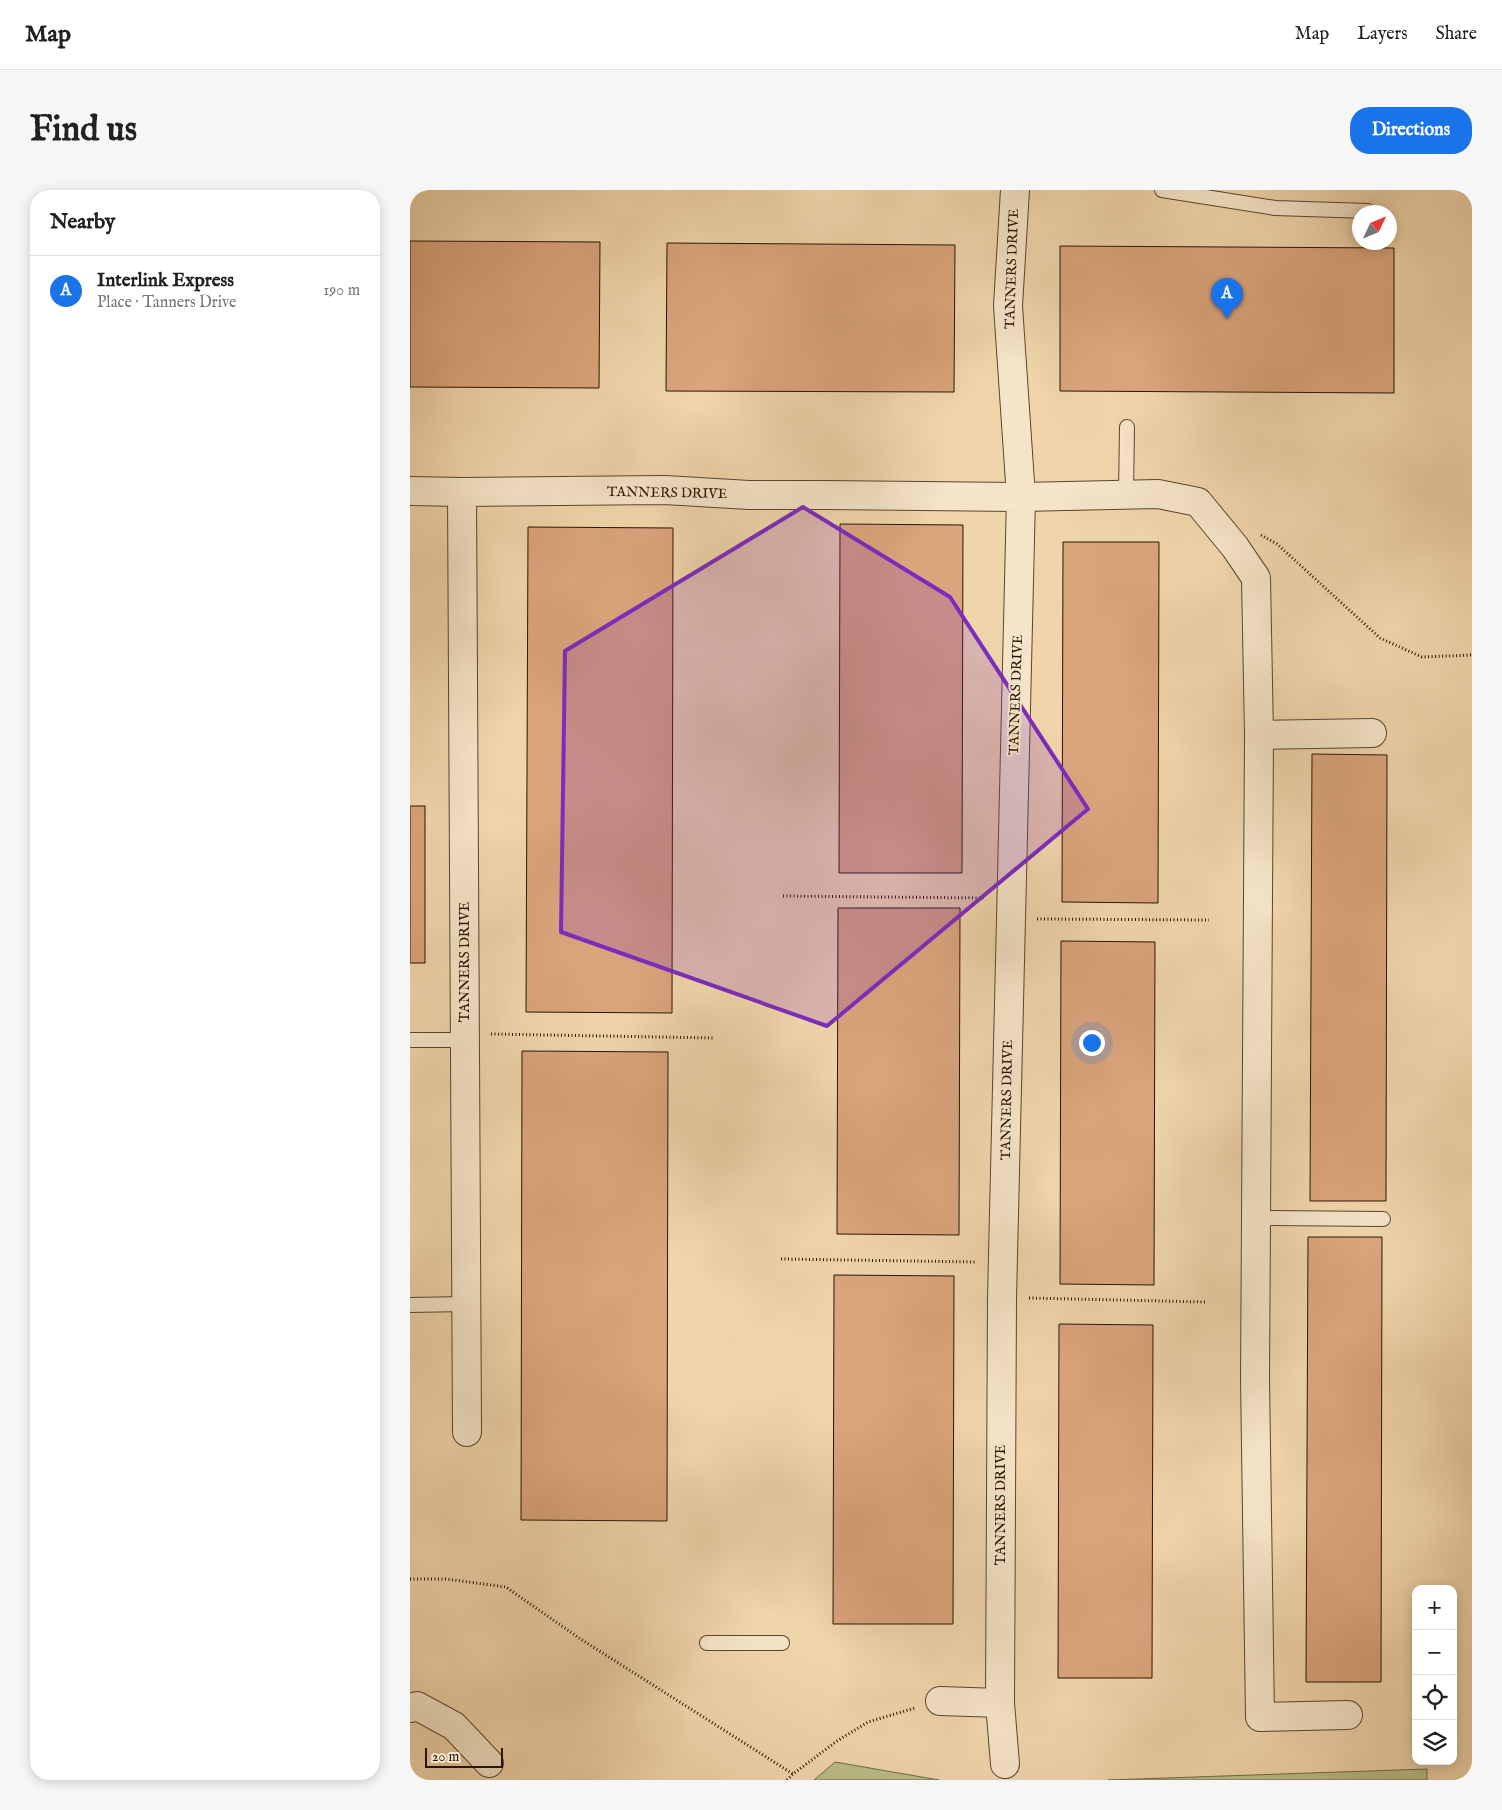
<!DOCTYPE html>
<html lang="en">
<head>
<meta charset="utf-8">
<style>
	:root { --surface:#fff; --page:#f6f6f6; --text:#202124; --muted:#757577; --line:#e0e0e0; --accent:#1a73e8 }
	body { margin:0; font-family:"IM FELL English",serif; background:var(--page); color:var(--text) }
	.controls { position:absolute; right:15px; bottom:15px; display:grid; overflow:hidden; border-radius:10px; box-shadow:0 2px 12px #0003 }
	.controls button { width:45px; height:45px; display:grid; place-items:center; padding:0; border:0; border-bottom:1px solid var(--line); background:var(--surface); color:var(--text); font:25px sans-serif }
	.compass { position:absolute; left:942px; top:15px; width:45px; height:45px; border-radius:50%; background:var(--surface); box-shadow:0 2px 12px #0003; rotate:46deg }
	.scale { position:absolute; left:15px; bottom:12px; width:78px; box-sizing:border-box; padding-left:5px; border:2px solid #271704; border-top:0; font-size:14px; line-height:18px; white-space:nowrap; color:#271704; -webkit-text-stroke:4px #f5e4c8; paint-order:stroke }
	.you { position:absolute; left:681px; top:852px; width:18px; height:18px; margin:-12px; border:4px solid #fff; border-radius:50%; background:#1a73e8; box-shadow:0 0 0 8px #1a73e833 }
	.badge { display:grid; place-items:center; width:32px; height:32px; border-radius:50%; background:var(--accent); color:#fff; font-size:16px; font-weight:700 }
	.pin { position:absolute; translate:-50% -41px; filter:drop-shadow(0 1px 2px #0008) }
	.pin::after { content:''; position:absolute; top:26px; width:18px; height:15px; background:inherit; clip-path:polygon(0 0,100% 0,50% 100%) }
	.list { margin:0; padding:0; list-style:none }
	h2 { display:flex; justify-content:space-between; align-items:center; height:65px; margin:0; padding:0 20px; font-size:21px }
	h2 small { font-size:16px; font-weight:400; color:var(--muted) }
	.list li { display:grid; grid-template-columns:32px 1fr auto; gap:15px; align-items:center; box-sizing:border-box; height:70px; padding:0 20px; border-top:1px solid var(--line) }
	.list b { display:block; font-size:19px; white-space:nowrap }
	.list p { margin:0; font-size:16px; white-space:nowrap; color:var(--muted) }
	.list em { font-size:16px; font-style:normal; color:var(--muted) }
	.icon { flex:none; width:28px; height:28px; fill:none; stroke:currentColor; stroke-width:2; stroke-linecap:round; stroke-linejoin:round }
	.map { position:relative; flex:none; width:1062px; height:1590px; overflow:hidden; border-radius:20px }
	header { display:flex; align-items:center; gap:30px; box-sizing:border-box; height:70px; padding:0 25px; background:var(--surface); border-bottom:1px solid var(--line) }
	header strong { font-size:24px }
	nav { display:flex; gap:28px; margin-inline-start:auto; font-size:18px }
	.intro { display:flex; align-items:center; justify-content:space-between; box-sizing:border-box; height:120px; padding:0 30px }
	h1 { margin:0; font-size:35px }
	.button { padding:12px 22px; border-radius:20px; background:var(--accent); color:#fff; font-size:18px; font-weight:700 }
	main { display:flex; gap:30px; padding:0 30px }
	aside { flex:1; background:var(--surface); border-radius:20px; box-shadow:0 2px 12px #0003 }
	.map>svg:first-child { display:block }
</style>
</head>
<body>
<header>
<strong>Map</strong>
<nav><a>Map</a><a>Layers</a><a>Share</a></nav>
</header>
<div class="intro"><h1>Find us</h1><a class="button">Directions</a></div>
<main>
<aside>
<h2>Nearby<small></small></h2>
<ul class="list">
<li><span class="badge">A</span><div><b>Interlink Express</b><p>Place · Tanners Drive</p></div><em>190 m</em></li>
</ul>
</aside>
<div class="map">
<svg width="1062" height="1590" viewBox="0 0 1062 1590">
	<rect width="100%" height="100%" fill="#f0d5ab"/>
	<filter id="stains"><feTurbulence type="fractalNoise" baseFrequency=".004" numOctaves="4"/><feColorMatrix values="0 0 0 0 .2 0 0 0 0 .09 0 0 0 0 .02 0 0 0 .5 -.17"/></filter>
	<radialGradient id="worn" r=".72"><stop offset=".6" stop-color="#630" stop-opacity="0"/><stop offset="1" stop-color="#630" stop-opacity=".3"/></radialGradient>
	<g fill="#babd88" stroke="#706a46">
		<path d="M425 1572 529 1590H404Z"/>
		<path d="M1017 1579V1590H698Z"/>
	</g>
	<g fill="#daa47c" stroke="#271704">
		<path d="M0 51 190 52 189 198 0 197Z"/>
		<path d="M257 53 545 55 544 202 256 201Z"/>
		<path d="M650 56 984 58V203L650 201Z"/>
		<path d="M430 334 553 335 552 683H429Z"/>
		<path d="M118 337 263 338 262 823 116 822Z"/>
		<path d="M653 352H749L748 713 652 712Z"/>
		<path d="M902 564 977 565 976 1011H900Z"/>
		<rect x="0" y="616" width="15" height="157"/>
		<path d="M428 718H550L549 1045 427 1044Z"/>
		<path d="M651 751 745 752 744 1095 650 1094Z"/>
		<path d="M112 861 258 862 257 1331 111 1330Z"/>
		<path d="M898 1047H972L971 1492H896Z"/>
		<path d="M424 1085 544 1086 543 1434H423Z"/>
		<path d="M649 1134 743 1135 742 1488H648Z"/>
	</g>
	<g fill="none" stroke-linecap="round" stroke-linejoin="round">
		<defs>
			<g id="lane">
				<path d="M752 0 865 18 958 21"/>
				<path d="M716 304 717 237"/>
				<path d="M0 850H55"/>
				<path d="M846 1028 973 1029"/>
				<path d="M0 1115 57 1114"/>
				<path d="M297 1453H372"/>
			</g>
			<g id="street">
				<path d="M605 0 598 116 611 307 748 304 788 312 825 357 846 388 849 545 845 1189 850 1527 938 1525"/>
				<path d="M0 301 52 302"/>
				<path d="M849 545 962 543"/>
				<path d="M57 1242 52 302 255 300 339 305H415L611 307 592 1108 590 1513 530 1511"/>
				<path d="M590 1513 595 1574"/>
				<path d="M0 1518 7 1516 44 1536 79 1573"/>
			</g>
		</defs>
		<use href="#lane" stroke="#59462e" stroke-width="16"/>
		<use href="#street" stroke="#59462e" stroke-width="30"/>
		<g stroke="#271704" stroke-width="3" stroke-dasharray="1 2.5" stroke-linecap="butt">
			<path d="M851 345 867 354 970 448 1012 467 1062 465"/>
			<path d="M373 706 575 708"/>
			<path d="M627 729 799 730"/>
			<path d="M81 844 305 848"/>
			<path d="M371 1069 567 1072"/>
			<path d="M619 1108 796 1112"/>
			<path d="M0 1389H36L96 1397 169 1448 383 1584"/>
			<path d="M377 1590 383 1584 427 1551 458 1532 505 1518"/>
		</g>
		<use href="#lane" stroke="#f5e4c8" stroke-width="14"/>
		<use href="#street" stroke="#f5e4c8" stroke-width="28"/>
	</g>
	<path fill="#7b2cbf" fill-opacity="0.2" stroke="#7b2cbf" stroke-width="4" stroke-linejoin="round" d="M393 317 540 407 678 619 417 836 151 742 155 461Z"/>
	<g text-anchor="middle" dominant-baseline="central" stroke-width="4" stroke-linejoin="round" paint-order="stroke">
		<g font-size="14" fill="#271704" stroke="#f5e4c8">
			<text transform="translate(602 79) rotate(-88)">TANNERS DRIVE</text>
			<text transform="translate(257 303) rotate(1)">TANNERS DRIVE</text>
			<text transform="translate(606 505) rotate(-88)">TANNERS DRIVE</text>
			<text transform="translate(55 772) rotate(-90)">TANNERS DRIVE</text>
			<text transform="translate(597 910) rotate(-89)">TANNERS DRIVE</text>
			<text transform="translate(591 1315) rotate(-90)">TANNERS DRIVE</text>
		</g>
	</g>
	<rect width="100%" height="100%" filter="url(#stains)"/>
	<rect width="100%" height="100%" fill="url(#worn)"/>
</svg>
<div class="controls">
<button>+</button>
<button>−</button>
<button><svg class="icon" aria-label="locate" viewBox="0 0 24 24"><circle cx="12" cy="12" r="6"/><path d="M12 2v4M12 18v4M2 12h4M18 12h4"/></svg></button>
<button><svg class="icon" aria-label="layers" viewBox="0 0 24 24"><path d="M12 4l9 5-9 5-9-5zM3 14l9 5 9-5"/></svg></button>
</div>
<svg class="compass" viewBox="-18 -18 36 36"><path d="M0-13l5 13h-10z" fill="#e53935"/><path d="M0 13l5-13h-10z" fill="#757577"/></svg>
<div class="scale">20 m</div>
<div class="you"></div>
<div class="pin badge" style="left:817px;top:129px">A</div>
</div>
</main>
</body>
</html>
